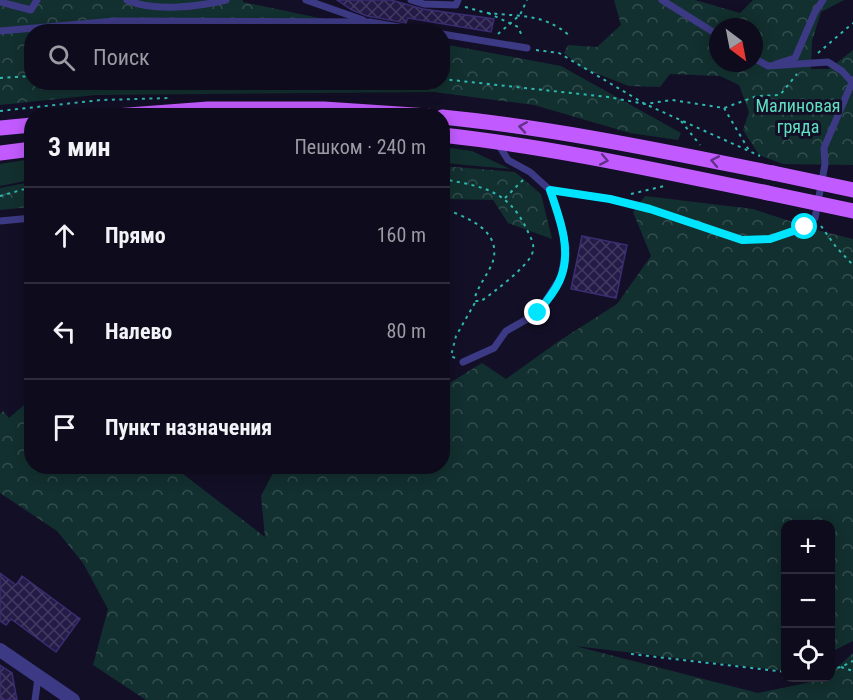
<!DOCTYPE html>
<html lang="ru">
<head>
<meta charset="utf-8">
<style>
	:root { --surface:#0e0b1c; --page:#171425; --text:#f1f3f6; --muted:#9b9ba3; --line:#2e2b3b }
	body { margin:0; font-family:"Roboto Condensed",sans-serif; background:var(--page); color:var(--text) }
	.controls { position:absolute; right:18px; bottom:18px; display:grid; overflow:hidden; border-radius:12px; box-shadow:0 3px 15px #0003 }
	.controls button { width:54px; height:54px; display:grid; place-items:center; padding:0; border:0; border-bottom:2px solid var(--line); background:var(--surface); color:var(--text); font:30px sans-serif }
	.compass { position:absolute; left:709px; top:18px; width:54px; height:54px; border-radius:50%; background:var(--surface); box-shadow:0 3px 15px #0003; rotate:148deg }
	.stop { position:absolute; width:18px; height:18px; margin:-14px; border:4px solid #00e5ff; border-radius:50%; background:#fff }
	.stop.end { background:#00e5ff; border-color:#fff; box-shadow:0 2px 6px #0008 }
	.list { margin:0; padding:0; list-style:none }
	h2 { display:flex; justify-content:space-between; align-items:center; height:78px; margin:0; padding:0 24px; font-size:26px }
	h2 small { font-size:20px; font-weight:400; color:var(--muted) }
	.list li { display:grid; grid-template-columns:39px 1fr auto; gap:18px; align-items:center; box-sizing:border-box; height:96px; padding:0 24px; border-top:2px solid var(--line) }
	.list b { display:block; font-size:22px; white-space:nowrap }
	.list em { font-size:20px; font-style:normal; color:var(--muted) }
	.icon { flex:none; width:33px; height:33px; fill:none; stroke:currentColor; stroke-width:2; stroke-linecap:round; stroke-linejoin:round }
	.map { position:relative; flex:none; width:853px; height:700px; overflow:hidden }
	.search { position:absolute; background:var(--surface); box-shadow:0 3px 15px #0003; left:24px; top:24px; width:426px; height:66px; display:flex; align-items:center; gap:15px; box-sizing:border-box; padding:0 21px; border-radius:24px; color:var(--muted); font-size:22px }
	.panel { position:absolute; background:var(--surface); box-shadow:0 3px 15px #0003; left:24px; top:108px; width:426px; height:366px; border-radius:24px }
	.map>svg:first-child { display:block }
</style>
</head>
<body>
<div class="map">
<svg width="853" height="700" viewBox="0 0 853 700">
	<defs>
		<pattern id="forest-crowns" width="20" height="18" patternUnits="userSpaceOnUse" patternTransform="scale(1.5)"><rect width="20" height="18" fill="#12302f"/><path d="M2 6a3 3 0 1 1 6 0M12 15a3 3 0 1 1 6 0" fill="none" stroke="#344d4e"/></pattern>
		<pattern id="building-cross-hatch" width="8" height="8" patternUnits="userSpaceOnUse" patternTransform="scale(1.5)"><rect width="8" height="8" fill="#241b47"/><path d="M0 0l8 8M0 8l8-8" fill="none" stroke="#433b63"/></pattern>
	</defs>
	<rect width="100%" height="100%" fill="#130f26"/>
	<g fill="#12302f">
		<path d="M443 147 472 151 510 169 443 163Z"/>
		<path d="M31 159V180L0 186V164Z"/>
	</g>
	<g fill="url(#forest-crowns)" fill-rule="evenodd">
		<path d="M0 0H243V2L381 31 32 32V82H442L443 44 561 66 681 133 678 140 630 133 534 105 434 92 96 95 0 105Z"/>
		<path d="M614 0H695L740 13 753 0H844L821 12 812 41 811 69H829L853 50V165L783 164 759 155 743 130 749 112 739 85 720 76 670 74 660 87 629 86 582 68 564 53 568 45 597 47 621 25ZM718 27H754V63H718Z"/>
		<path d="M443 166 515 172 541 194 552 239 508 223 493 200 443 199Z"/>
		<path d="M31 182V207L0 210V188Z"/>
		<path d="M645 196 753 209 817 230 853 239V641L831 652 830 524H786L785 671 575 646 758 693 830 678 831 673 853 653V700H146L93 665 108 609 83 563 57 531 0 493V414L3 411 9 418 31 399 32 466 174 467 265 537 261 496 276 467 442 466 443 387 482 363 506 379 559 341 617 304 651 256 633 212Z"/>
	</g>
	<g fill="url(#building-cross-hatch)" stroke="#3b2d73" stroke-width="1.5">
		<path d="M337 0H391L423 9 494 19 491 32 408 18 406 23 367 16 352 10Z"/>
		<path d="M582 236 627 245 616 298 571 289Z"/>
		<path d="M0 573 16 585 22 576 80 619 56 652 11 619 6 625 0 621Z"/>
		<path d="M0 665 12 673 17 700H0Z"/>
	</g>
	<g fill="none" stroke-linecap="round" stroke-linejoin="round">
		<g stroke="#2fb8b0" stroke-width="2" stroke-dasharray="3 4.5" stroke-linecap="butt">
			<path d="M465 7C473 9 481 12 489 13 521 17 543 13 570 36"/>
			<path d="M488 13 518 27 523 38"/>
			<path d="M498 34 520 15 527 0"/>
			<path d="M536 50 559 53 645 104 760 156"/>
			<path d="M818 53 853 23"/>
			<path d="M0 78 32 76"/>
			<path d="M442 79 608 97 645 104 672 100 724 108 757 96 780 95 797 74"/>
			<path d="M724 108 750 152"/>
			<path d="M0 111 101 100 170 98"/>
			<path d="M681 121 700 145"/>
			<path d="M442 179C481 186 508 190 526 228 530 236 536 245 532 254 527 267 493 293 481 301H476L475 297C479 285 487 275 492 264 504 231 467 217 442 208"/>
			<path d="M631 194 664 186 665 184"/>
			<path d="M0 196 32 187"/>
			<path d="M505 198 524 179"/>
			<path d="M821 226 836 247 853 265"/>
			<path d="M455 358 451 356 456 336 476 301"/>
			<path d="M631 654 786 672"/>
			<path d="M841 667 853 671"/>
			<path d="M830 669 841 667 853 661"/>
		</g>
		<g stroke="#3d3a85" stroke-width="7">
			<path d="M127 0C154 12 197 7 226 0"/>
			<path d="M306 0 363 20"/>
			<path d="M411 0 424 4 456 5 458 0"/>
			<path d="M662 0 718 35"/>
			<path d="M0 2 31 10 37 0"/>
			<path d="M0 31 115 21 370 22 427 32"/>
			<path d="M442 34 527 48"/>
			<path d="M754 58 768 66 828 62 842 71 851 81"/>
			<path d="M776 64 795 58 815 12 823 0"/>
			<path d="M550 190 610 199 650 209 742 240 769 239 794 232 805 227 815 218 825 164 824 148 853 80"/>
			<path d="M0 221 32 218"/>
			<path d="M463 362 494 348 506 331 538 313 561 277 566 248 561 223 550 190 530 172 508 160 498 144"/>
			<path d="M35 700 38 678"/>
		</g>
		<path stroke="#3d3a85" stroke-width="14" d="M0 650 73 700"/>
		<g stroke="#c25bff" stroke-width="15">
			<path d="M115 116 208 109H324L429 116"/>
			<path d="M442 117C554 128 663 151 773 173"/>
			<path d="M0 128 32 125"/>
			<path d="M442 135C552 147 660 171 768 193"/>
			<path d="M0 153 32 149"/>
		</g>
		<g stroke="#c25bff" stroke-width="15">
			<path d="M773 173 853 190"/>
			<path d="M768 193 853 211"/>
		</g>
	</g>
	<defs><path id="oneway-chevron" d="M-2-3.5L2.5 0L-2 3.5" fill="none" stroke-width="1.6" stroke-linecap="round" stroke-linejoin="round" transform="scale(1.5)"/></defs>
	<g stroke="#623188">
		<use href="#oneway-chevron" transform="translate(523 127) rotate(-171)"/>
		<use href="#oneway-chevron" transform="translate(604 160) rotate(11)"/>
		<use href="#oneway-chevron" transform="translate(715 161) rotate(-169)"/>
	</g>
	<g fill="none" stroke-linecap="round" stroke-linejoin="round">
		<path stroke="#00e5ff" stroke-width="8" d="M538 313C545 302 557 290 561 277 572 249 559 217 550 190L610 199 650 209 742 240 770 239 805 227"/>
	</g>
	<g text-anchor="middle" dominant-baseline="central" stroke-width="6" stroke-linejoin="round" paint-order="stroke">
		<g font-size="18" fill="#5fe0c0" stroke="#130f26">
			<text x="798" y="105">Малиновая<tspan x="798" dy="21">гряда</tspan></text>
		</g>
	</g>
</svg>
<div class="controls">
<button>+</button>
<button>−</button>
<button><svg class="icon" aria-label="locate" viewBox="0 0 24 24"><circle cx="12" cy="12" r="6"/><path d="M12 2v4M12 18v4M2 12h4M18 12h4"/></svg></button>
</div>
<svg class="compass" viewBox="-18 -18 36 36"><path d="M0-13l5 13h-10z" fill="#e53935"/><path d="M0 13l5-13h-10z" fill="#9b9ba3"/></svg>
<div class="stop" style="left:805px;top:227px"></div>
<div class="stop end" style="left:538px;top:313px"></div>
<div class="search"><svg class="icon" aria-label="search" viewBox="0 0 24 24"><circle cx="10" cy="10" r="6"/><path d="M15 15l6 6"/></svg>Поиск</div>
<section class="panel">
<h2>3 мин<small>Пешком · 240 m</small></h2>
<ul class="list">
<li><svg class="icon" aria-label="ahead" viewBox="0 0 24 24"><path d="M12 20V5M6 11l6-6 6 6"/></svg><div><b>Прямо</b></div><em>160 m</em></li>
<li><svg class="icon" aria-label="left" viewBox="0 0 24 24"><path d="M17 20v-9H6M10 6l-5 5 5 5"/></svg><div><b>Налево</b></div><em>80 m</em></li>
<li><svg class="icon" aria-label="arrive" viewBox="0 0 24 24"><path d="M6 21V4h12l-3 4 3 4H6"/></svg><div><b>Пункт назначения</b></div></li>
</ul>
</section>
</div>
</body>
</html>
